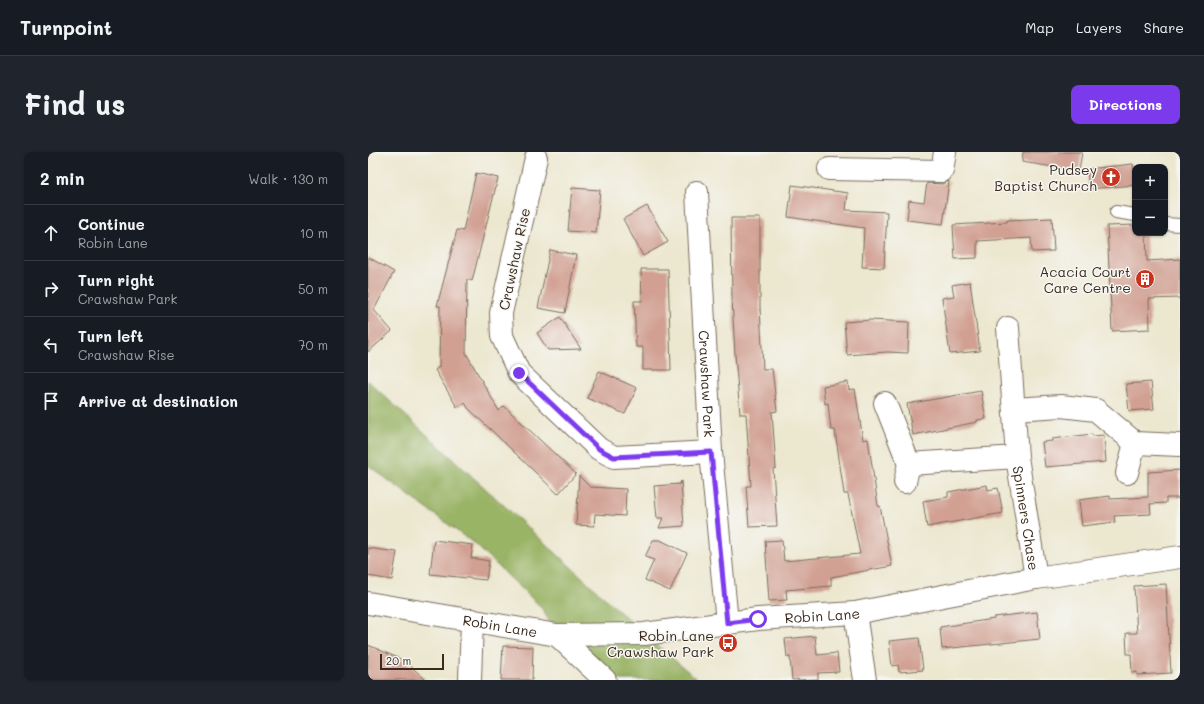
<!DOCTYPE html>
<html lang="en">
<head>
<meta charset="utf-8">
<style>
	:root { --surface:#171b24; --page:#20242c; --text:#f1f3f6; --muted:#9ea1a6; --line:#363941; --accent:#7c3aed }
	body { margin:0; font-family:Mali,sans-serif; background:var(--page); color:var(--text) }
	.controls { position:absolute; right:12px; top:12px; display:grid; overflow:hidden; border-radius:8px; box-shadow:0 1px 3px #0004 }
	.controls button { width:36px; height:36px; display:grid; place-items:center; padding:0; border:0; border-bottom:1px solid var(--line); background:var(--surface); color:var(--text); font:20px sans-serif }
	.scale { position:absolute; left:12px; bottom:10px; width:64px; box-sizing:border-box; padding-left:4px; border:2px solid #3b2a1e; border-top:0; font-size:11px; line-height:14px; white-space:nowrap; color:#3b2a1e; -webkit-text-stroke:3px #f6f6f2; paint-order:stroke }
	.stop { position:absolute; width:12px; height:12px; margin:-9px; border:3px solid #7c3aed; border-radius:50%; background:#fff }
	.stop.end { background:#7c3aed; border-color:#fff; box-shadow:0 1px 4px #0008 }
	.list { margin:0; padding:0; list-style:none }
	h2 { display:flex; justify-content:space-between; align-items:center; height:52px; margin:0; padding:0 16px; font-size:17px }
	h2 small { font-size:13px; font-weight:400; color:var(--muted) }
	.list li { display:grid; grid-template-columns:26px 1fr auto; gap:12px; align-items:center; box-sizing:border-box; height:56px; padding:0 16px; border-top:1px solid var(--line) }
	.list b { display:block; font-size:15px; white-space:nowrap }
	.list p { margin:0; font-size:13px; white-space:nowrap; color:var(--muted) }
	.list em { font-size:13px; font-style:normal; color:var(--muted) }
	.icon { flex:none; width:22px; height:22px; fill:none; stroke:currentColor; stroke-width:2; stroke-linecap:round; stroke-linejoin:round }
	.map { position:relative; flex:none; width:812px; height:528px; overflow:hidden; border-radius:8px }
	header { display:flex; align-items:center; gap:24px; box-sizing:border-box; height:56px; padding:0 20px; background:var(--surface); border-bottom:1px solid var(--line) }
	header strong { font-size:19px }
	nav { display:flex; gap:22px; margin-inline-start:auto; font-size:14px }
	.intro { display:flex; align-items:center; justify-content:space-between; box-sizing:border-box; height:96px; padding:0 24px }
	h1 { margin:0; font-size:28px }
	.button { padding:10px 18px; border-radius:8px; background:var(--accent); color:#fff; font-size:14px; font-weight:700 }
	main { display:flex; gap:24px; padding:0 24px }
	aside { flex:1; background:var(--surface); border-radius:8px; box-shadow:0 1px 3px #0004 }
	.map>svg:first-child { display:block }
</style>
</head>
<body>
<header>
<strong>Turnpoint</strong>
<nav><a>Map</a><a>Layers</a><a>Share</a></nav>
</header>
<div class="intro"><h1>Find us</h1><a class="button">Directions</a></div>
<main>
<aside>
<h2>2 min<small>Walk · 130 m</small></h2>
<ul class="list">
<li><svg class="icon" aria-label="ahead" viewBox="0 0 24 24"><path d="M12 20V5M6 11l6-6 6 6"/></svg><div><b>Continue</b><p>Robin Lane</p></div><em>10 m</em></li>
<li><svg class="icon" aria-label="right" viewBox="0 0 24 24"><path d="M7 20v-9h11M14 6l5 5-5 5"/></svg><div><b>Turn right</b><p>Crawshaw Park</p></div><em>50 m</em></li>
<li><svg class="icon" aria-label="left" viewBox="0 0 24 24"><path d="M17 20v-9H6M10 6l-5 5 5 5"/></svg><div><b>Turn left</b><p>Crawshaw Rise</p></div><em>70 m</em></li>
<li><svg class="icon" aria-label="arrive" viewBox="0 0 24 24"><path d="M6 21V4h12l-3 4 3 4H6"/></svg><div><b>Arrive at destination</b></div></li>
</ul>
</aside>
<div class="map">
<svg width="812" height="528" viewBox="0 0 812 528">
	<rect width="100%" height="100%" fill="#f6f6f2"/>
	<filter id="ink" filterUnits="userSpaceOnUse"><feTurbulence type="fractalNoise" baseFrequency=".025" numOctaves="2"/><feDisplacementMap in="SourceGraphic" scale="8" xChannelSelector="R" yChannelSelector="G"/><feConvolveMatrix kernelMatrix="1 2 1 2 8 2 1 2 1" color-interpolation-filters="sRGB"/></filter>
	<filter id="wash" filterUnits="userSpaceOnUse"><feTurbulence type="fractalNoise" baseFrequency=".012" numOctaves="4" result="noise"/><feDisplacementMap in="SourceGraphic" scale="16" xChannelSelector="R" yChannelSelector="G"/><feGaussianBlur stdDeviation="0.9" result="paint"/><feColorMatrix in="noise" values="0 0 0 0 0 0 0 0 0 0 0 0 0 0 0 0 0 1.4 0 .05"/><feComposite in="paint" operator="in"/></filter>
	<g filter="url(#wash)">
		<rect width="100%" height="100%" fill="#ece7cf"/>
		<path fill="#9ab466" stroke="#6a6f42" d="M0 229 276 482 330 528H237L189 483 173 455 108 393 0 313Z"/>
		<g id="blocks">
			<g fill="#d1a093">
				<path d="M655 0H714L711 19 654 10Z"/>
				<path d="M765 12 767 33 721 37 719 17Z"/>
				<path d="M108 21 130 26 104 129 99 127 98 201 131 259 136 254 208 322 190 342 100 256 97 251 89 255 67 218 71 215 72 154H69L89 78 95 79Z"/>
				<path d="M581 29 575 72 539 68 541 48 556 50 559 31 574 32Z"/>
				<path d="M424 33 480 41 478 58 519 60 516 116 494 115 496 76 420 65Z"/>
				<path d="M204 36 232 38 228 81 200 79Z"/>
				<path d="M279 54 300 90 275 104 255 67Z"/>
				<path d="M363 66H392V155L395 217H404L409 259 404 260 408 316 405 317 409 374 381 375 378 334H383L378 262H372L367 203 364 146Z"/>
				<path d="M684 66 686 99 664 100 663 86 609 89V106L587 107 585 73 639 70V68Z"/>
				<path d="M767 73V81H778L779 109 812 107V146L781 147 782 177 744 179 739 74Z"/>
				<path d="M182 98 208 103 197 161 170 156Z"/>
				<path d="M0 105 26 120 6 158 24 179 0 200Z"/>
				<path d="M273 117H300L303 218H275V195H268L266 149H274Z"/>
				<path d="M602 130 612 199 582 202 574 146 586 144 584 133Z"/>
				<path d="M192 165 205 185 213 197 180 198 169 181Z"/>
				<path d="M502 168 541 170 540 201 519 200 479 203 476 170Z"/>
				<path d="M231 219 269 236 257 262 219 246Z"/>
				<path d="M480 230 481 238 487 237 495 288 500 287 510 354H512L524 414 463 425V434L418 438 419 448 401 449 397 389 414 388 416 409 492 402 480 342H476L467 278H463L460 251 457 252 455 234Z"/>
				<path d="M783 230 786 257 761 259 758 232Z"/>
				<path d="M613 239 618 267 609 268V270L545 283 539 252Z"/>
				<path d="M724 282 725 284 736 283 738 310 677 315 674 290 684 289V287Z"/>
				<path d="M812 318V346H798V351L782 352 783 362 746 364 747 370 714 374 711 348 742 344V347L780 345V320Z"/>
				<path d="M211 324 222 335 258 337 257 364 227 362 226 374 208 373Z"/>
				<path d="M313 329 316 374 291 376 295 366H289L286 334 312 332Z"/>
				<path d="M619 333 620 338 630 336 635 361 559 375 555 349 580 345V340Z"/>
				<path d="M66 388 105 393 103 406 121 409 118 428 62 422Z"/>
				<path d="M285 388H292L319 401 302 439 277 428 286 408 277 405Z"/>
				<path d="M0 396 29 400 24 428 0 424Z"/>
				<path d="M798 432 803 521 769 523V520L764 521 763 502H759L758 481H769L766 434Z"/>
				<path d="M669 460 672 487 574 497 572 475 626 467V465Z"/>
				<path d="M447 484 449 503 469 501 471 520 450 521V527L424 528 422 505H419L417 487Z"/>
				<path d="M551 486 555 518 531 520 530 513 524 514 521 489Z"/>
				<path d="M0 493 37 509 58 528H0Z"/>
				<path d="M135 494 165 495 164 528H133Z"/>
			</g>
		</g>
	</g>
	<g filter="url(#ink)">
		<use href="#blocks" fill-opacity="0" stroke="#796c5c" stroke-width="1"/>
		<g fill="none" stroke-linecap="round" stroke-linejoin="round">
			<defs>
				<g id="lane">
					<path d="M748 60 767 63"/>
					<path d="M797 72 812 73"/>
				</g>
				<g id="street">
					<path d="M168 6 133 161 134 184 151 221 231 297 246 305 343 300"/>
					<path d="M461 17 574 19 577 0"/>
					<path id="s1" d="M329 40 343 300 359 471"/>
					<path id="s2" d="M640 176 649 305 668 426"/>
					<path d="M517 251 541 312 649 305"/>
					<path d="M646 257 693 254 728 258 767 291 811 293"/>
					<path d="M759 321 767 291"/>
					<path d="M537 330 541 312"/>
					<path d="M487 461 497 528"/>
					<path d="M189 483 237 528"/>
					<path d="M102 528 104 468"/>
				</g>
				<g id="secondary">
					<path id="s3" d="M0 451 189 483 276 482 390 467 487 461 668 426 812 405"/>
				</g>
			</defs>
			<use href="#lane" stroke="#796c5c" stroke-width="14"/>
			<use href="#street" stroke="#796c5c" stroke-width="24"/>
			<use href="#secondary" stroke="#796c5c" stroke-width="24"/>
			<use href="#lane" stroke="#fff" stroke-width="12"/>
			<use href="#street" stroke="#fff" stroke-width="22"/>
			<use href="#secondary" stroke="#fff" stroke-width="22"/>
		</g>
	</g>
	<g fill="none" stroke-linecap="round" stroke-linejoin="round" filter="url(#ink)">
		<path stroke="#7c3aed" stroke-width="5" d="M151 221 231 297 246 305 343 300 359 471 390 467"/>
	</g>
	<defs>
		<symbol id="church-disc" viewBox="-11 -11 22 22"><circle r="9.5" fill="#c8321e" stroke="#f6f6f2"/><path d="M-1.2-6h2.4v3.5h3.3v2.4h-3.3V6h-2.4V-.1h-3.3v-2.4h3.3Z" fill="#fff"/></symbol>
		<symbol id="building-disc" viewBox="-11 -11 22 22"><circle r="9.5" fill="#c8321e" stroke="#f6f6f2"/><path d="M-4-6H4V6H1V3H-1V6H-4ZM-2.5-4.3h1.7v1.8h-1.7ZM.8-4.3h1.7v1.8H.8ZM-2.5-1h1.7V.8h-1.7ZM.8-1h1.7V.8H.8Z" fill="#fff"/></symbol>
		<symbol id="bus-disc" viewBox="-11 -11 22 22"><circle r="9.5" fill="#c8321e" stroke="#f6f6f2"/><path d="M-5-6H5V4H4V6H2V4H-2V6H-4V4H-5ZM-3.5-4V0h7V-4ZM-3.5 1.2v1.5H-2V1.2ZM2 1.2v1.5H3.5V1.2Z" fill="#fff"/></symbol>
	</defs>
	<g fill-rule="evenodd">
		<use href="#church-disc" x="732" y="14" width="22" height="22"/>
		<use href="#building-disc" x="766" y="116" width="22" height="22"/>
		<use href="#bus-disc" x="349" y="480" width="22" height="22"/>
	</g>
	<g text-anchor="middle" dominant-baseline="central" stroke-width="3" stroke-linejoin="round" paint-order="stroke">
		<g font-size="14" fill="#3b2a1e" stroke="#f6f6f2" text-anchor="end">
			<text x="729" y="17">Pudsey<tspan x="729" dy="16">Baptist Church</tspan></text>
			<text x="763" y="119">Acacia Court<tspan x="763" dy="16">Care Centre</tspan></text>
			<text x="346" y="483">Robin Lane<tspan x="346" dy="16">Crawshaw Park</tspan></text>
		</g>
		<g font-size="14" fill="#3b2a1e" stroke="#f6f6f2">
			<text transform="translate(146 107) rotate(-78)">Crawshaw Rise</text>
			<text stroke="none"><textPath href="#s1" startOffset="192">Crawshaw Park</textPath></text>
			<text stroke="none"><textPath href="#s2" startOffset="191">Spinners Chase</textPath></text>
			<text stroke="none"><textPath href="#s3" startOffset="458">Robin Lane</textPath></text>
			<text stroke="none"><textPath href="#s3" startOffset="134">Robin Lane</textPath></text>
		</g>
	</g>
</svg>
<div class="controls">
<button>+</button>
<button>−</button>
</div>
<div class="scale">20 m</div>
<div class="stop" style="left:390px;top:467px"></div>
<div class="stop end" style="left:151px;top:221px"></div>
</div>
</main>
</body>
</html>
